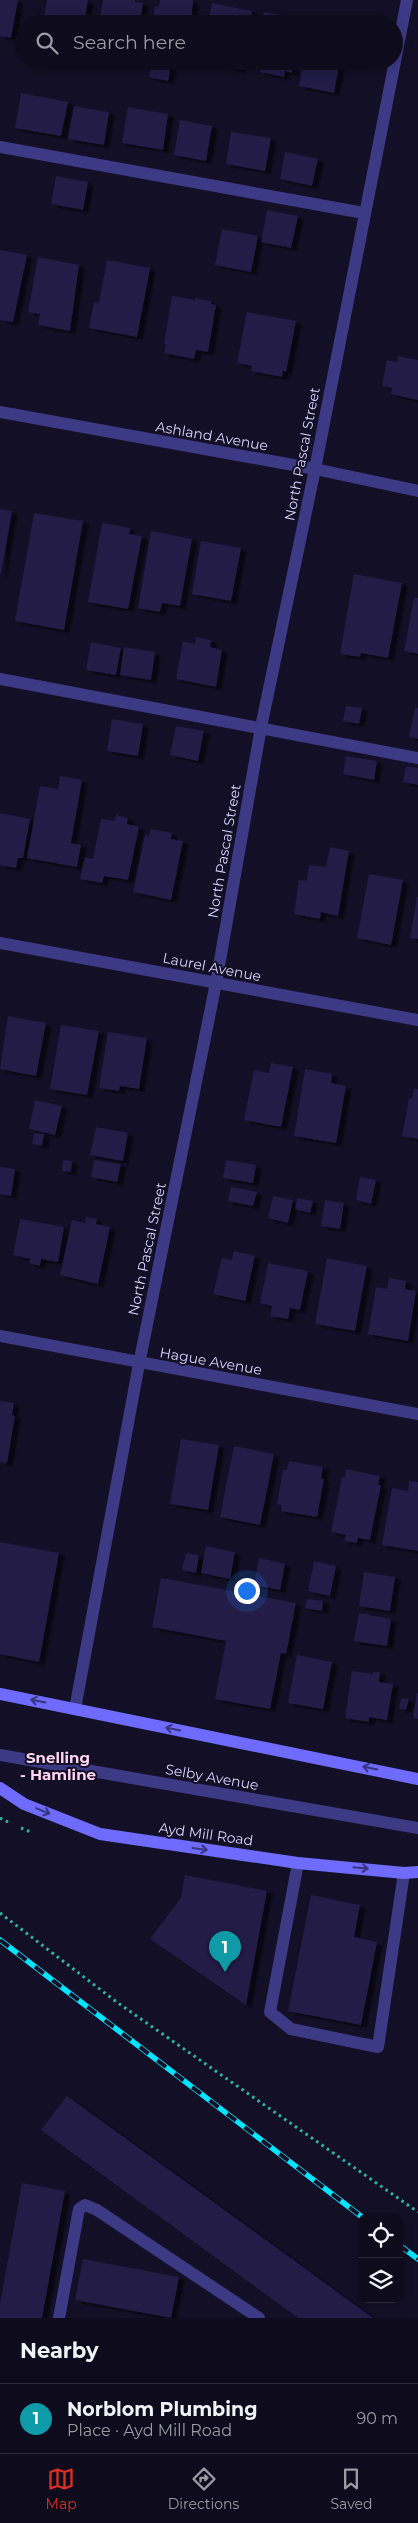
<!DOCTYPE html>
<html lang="en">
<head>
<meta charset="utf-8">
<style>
	:root { --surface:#0e0b1c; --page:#1c1929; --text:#f1f3f6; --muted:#9b9ba3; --line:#2e2b3b; --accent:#d93025 }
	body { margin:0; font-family:Montserrat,sans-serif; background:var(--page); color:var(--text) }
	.controls { position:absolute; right:15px; bottom:15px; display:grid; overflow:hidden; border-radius:10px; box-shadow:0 2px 12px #0003 }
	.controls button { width:45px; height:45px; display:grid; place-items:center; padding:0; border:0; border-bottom:1px solid var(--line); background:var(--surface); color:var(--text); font:25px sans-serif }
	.you { position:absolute; left:246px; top:1590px; width:18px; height:18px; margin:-12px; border:4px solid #fff; border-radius:50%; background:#1a73e8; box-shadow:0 0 0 8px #1a73e833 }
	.badge { display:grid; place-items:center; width:32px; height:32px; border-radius:50%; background:var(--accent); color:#fff; font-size:16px; font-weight:700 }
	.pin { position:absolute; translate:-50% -41px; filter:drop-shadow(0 1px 2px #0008) }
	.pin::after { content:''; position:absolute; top:26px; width:18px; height:15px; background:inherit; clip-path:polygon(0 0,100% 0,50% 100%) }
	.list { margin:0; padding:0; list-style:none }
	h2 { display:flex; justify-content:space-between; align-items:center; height:65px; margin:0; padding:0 20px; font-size:21px }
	h2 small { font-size:16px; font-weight:400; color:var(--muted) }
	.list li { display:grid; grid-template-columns:32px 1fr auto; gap:15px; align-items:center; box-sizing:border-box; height:70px; padding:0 20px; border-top:1px solid var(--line) }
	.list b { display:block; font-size:19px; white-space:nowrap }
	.list p { margin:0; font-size:16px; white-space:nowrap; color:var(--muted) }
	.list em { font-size:16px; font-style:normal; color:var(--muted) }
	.icon { flex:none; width:28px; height:28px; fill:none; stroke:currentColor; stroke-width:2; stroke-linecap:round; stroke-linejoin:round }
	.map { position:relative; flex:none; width:418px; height:2318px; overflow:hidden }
	.search { position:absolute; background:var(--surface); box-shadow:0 2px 12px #0003; left:15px; right:15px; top:15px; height:55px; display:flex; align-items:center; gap:12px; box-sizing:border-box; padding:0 18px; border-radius:28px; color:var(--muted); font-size:19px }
	.sheet { height:135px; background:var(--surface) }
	nav { display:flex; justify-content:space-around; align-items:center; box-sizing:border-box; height:70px; border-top:1px solid var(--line); background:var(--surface); font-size:14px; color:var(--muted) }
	nav a { display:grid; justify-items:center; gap:2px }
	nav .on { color:var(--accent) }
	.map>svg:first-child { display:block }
</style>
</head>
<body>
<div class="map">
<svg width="418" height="2318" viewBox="0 0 418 2318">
	<defs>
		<filter id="shadow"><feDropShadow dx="5.5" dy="3" stdDeviation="1" flood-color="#0009"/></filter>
	</defs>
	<rect width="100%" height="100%" fill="#130f26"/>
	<g fill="#241b47" filter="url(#shadow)">
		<path d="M0 0H18L11 38 0 36Z"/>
		<path d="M47 0H88L84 24H43Z"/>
		<path d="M103 0H135V2L143 3 139 24H99Z"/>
		<path d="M160 0H193L191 24H152L155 6 159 7Z"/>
		<path d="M212 3 252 11 249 24H208Z"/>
		<path d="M264 12 303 19 302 24H261Z"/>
		<path d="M152 61H172L168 81 149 77Z"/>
		<path d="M215 61H242L241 70 214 65Z"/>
		<path d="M254 61H294L292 73 285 71 284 77 260 72 261 67 253 66Z"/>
		<path d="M304 61H340L334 93 299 86Z"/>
		<path d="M21 93 68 102 61 136 15 128Z"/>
		<path d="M74 106 109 112 104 145 68 139Z"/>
		<path d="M128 107 168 114 163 150 122 143Z"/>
		<path d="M180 120 212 126 206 161 174 155Z"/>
		<path d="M231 132 271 138 265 171 226 164Z"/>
		<path d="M285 152 318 159 312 186 280 179Z"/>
		<path d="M56 176 88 182 83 210 51 204Z"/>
		<path d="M267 210 298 216 291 248 261 242Z"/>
		<path d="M222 229 258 236 251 272 215 265Z"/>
		<path d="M0 250 27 255 13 322 0 320Z"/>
		<path d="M38 257 79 265 70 331 38 325 40 314 28 312Z"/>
		<path d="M107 260 150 268 137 337 89 328 94 302 99 303Z"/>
		<path d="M172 296 195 300V298L211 301V304L216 305 208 352 196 350 194 359 164 353 166 344H164Z"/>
		<path d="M247 312 296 321 286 372 283 371 282 377 251 371 252 366 237 363Z"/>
		<path d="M398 356 418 360V400L391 394 392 388 382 386 387 360 397 362Z"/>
		<path d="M0 509 12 511 1 574H0Z"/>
		<path d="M34 513 83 521 64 630 15 621Z"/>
		<path d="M102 523 130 528 129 534 142 536 128 609 88 602Z"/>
		<path d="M151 531 192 539 180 606 162 603 160 612 138 608Z"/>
		<path d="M201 541 241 548 231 601 192 594Z"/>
		<path d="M354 574 402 583 388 658 361 653 360 657 340 654Z"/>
		<path d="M414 598H418V654L404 651Z"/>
		<path d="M196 637 211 640 210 647 222 650 216 687 176 679 183 641 195 644Z"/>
		<path d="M91 642 121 648 116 675 86 670Z"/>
		<path d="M124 647 155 652 151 680 120 675Z"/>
		<path d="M346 706 362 708 359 724 343 721Z"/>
		<path d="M415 708H418V739L409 737Z"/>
		<path d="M112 719 143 724 138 756 107 751Z"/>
		<path d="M176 726 204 731 198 761 170 755Z"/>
		<path d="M346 756 377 761 374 780 343 774Z"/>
		<path d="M406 766 418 768V785L403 782Z"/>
		<path d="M60 776 82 780 71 843 81 845 77 867 27 858 40 786 58 789Z"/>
		<path d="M0 813 30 819 23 858H18L16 868 0 865Z"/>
		<path d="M116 815 128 818 127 824 139 827 128 880 104 876 102 883 80 879 85 857 93 859 101 819 114 821Z"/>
		<path d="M151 829 172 833 171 839 183 841 171 900 133 892 145 835 149 836Z"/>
		<path d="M330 847 349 851 338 916 321 912 320 919 294 914 299 880 307 881 309 865 326 867Z"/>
		<path d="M369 874 403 880 391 945 357 938Z"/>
		<path d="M417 897H418V939L410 938Z"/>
		<path d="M8 1016 46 1023 36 1076 0 1069Z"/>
		<path d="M61 1025 99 1031 87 1095 50 1089Z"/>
		<path d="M108 1032 147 1038 139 1089 120 1086 119 1091 99 1088Z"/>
		<path d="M271 1063 293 1067 281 1127 244 1120 254 1070 269 1073Z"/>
		<path d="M305 1069 332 1074 331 1083 346 1086 336 1143 294 1136Z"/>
		<path d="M414 1089H418V1139L402 1136 409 1099H412Z"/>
		<path d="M35 1100 62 1106 55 1135 29 1129Z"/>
		<path d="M96 1127 128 1133 123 1161 90 1155Z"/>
		<path d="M34 1133 44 1134 42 1146 32 1144Z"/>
		<path d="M63 1160 72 1161 71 1172 62 1171Z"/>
		<path d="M94 1160 121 1164 117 1182 91 1177Z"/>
		<path d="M226 1160 256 1165 253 1183 223 1178Z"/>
		<path d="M0 1167 15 1169 11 1196 0 1194Z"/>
		<path d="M360 1177 376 1180 371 1204 356 1200Z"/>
		<path d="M231 1187 257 1192 253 1206 228 1201Z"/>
		<path d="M273 1196 293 1200 288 1223 268 1218Z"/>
		<path d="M297 1198 313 1201 310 1213 295 1209Z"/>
		<path d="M325 1200 344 1203 340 1229 321 1226Z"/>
		<path d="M86 1217 97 1219 96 1224 110 1227 98 1284 60 1275 72 1220 85 1223Z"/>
		<path d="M20 1219 64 1227 58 1262 41 1259 40 1266 29 1263 30 1259 13 1255Z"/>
		<path d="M234 1251 255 1256 245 1301 213 1294 222 1258 232 1260Z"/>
		<path d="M327 1258 367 1266 355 1331 315 1324Z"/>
		<path d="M268 1263 308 1271 300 1310 290 1308 288 1319 270 1316 272 1306 260 1303Z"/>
		<path d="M389 1278 406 1281 405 1289 416 1291 408 1341 368 1334 376 1287 387 1289Z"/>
		<path d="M0 1401 14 1403 12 1415 15 1416 7 1463 0 1462Z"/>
		<path d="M181 1439 219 1445 208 1510 170 1504Z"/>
		<path d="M234 1446 274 1454 260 1525 220 1517Z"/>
		<path d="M289 1461 323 1467 321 1478 324 1479 317 1517 281 1511 282 1505 277 1504 283 1470H287Z"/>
		<path d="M346 1469 380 1476 378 1485H381L370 1540 358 1538 357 1543 344 1541 346 1535 331 1532 342 1477 345 1478Z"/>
		<path d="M409 1481 418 1482V1551L382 1545 392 1488 408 1491Z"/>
		<path d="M0 1542 59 1553 39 1662 0 1654Z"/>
		<path d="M206 1546 235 1552 230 1579 201 1573Z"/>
		<path d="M186 1553 199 1555 196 1573 182 1570Z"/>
		<path d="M259 1558 285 1564 280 1590 254 1585Z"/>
		<path d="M314 1561 336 1566 330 1596 308 1591Z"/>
		<path d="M364 1572 395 1577 390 1611 359 1606Z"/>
		<path d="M161 1578 296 1603 286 1654 281 1653 270 1709 215 1699 226 1641 152 1627Z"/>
		<path d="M307 1599 323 1601 322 1611 305 1608Z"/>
		<path d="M359 1613 391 1619 387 1646 354 1641Z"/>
		<path d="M297 1655 332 1662 323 1709 288 1703Z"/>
		<path d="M352 1671 373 1674V1672H380L379 1682 393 1684 387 1720 369 1717V1722L345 1718Z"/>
		<path d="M417 1693H418V1719L413 1718Z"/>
		<path d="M401 1698 409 1699 406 1710 399 1708Z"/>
		<path d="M185 1875 267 1891 246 2005 150 1939 181 1898Z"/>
		<path d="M311 1895 360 1905 354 1937 377 1942 361 2025 288 2011Z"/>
		<path d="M67 2096 277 2248 373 2318H298L41 2130Z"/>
		<path d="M22 2183 65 2191 42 2318H0V2304Z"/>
		<path d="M83 2259 179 2277 171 2318 75 2300Z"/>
	</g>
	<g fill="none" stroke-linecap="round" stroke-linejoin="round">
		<g stroke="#2fb8b0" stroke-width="3" stroke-dasharray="2.5 4" stroke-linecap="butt">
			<path d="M0 1818 8 1822"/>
			<path d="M21 1828 33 1833"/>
			<path d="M0 1913 118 2003 418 2212"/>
		</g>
		<g stroke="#3d3a85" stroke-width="12">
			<path d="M0 147 364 213"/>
			<path d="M0 679 418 758"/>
			<path d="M298 1863 270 2012 291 2029 378 2047 404 1873"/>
			<path d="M59 2318 79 2209 85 2205 97 2210 259 2318"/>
		</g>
		<g stroke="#3d3a85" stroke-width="12">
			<path d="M0 412 315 469 418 491"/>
			<path d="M0 943 418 1020"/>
			<path d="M0 1336 418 1414"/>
			<path d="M75 1709 139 1364 216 983 261 727 315 469 407 0"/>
		</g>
		<path stroke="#3d3a85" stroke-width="12" d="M0 1755 418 1828"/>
		<g stroke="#6f6bff" stroke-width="12">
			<path d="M0 1694 418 1779"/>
			<path d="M0 1788 24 1804 100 1834 298 1863 404 1873 418 1872"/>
		</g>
		<defs>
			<g id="rail">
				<path d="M0 1940 362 2217"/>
				<path d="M399 2245 418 2259"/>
			</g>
		</defs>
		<use href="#rail" stroke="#00e5ff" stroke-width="5.5"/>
		<use href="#rail" stroke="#130f26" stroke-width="4" stroke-dasharray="11" stroke-linecap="butt"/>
	</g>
	<defs><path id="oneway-shaft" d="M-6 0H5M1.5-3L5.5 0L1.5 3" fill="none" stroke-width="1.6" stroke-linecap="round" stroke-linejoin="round" transform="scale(1.25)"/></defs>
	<g stroke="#38347d">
		<use href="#oneway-shaft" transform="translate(38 1701) rotate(-169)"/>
		<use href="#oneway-shaft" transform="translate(173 1729) rotate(-169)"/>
		<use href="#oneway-shaft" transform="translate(370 1768) rotate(-169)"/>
		<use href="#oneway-shaft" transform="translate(43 1811) rotate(22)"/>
		<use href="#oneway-shaft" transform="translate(200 1849) rotate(8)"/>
		<use href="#oneway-shaft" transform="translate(361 1868) rotate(5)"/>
	</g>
	<g text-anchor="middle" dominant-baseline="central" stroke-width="4" stroke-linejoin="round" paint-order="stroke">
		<g font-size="14" fill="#d9d4ff" stroke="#130f26">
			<text transform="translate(212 436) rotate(10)">Ashland Avenue</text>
			<text transform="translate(302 454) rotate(-79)">North Pascal Street</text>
			<text transform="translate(224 851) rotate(-80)">North Pascal Street</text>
			<text transform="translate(212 967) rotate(11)">Laurel Avenue</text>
			<text transform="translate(147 1249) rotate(-78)">North Pascal Street</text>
			<text transform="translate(211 1361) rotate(10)">Hague Avenue</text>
			<text transform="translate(212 1777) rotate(10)">Selby Avenue</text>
			<text transform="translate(206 1834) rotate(8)">Ayd Mill Road</text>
		</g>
		<g font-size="15" font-weight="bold" fill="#ffd6f0" stroke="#130f26">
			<text x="58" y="1757">Snelling<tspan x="58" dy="17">- Hamline</tspan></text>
		</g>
	</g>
</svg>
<div class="controls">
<button><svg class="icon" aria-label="locate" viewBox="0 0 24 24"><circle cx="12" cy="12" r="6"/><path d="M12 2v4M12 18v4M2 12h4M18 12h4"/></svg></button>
<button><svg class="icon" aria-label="layers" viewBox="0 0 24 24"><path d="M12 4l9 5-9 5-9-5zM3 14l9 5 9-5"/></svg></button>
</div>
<div class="you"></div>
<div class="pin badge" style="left:225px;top:1972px;background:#0f9aa8">1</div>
<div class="search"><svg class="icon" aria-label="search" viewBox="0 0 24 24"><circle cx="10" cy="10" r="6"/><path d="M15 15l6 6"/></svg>Search here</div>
</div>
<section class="sheet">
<h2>Nearby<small></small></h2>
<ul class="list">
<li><span class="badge" style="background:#0f9aa8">1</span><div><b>Norblom Plumbing</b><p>Place · Ayd Mill Road</p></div><em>90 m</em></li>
</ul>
</section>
<nav>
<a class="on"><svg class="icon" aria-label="map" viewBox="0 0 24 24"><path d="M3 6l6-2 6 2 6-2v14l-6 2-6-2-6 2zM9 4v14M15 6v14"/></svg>Map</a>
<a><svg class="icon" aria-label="directions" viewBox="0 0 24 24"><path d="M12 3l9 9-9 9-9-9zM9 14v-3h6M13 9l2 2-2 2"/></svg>Directions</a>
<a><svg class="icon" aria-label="saved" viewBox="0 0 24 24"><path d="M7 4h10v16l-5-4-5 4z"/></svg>Saved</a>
</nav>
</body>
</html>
